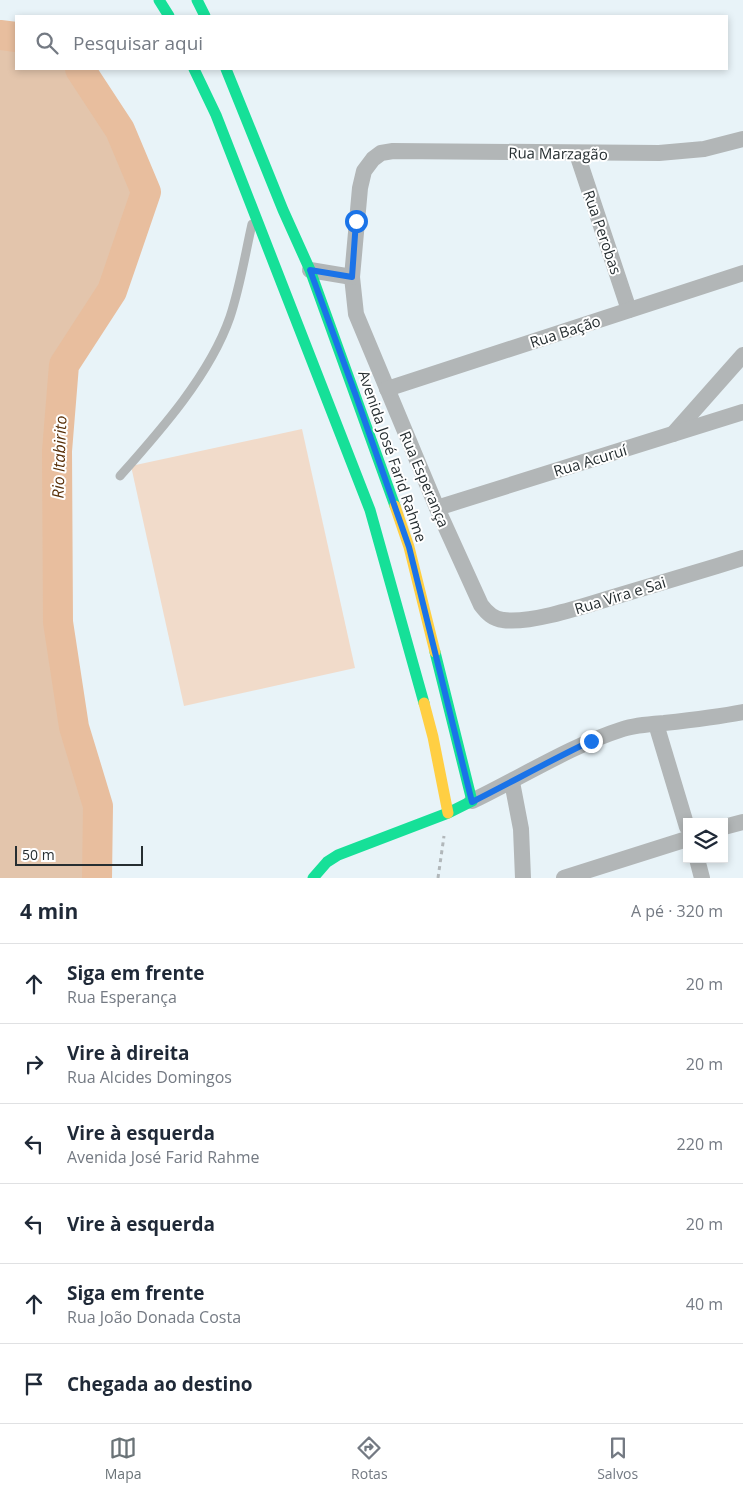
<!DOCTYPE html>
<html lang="pt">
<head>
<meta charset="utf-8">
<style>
	:root { --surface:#fff; --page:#f2f2f3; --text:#1f2937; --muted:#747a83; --line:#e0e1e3; --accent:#6a7377 }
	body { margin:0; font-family:"Open Sans",sans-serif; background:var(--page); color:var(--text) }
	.controls { position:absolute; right:15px; bottom:15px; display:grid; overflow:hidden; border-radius:0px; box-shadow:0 2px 8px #0003 }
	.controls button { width:45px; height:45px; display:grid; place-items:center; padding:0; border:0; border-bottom:1px solid var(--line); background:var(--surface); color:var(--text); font:25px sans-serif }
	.scale { position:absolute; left:15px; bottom:12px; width:128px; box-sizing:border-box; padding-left:5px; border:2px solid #262e31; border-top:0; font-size:14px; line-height:18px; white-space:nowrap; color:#262e31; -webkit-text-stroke:4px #fff; paint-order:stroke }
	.stop { position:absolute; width:15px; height:15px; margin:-11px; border:4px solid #1a73e8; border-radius:50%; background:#fff }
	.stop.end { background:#1a73e8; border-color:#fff; box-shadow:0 1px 5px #0008 }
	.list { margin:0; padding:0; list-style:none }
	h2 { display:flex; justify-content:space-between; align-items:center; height:65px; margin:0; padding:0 20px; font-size:21px }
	h2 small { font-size:16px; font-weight:400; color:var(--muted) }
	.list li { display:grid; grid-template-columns:32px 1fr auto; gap:15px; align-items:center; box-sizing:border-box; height:80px; padding:0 20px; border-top:1px solid var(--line) }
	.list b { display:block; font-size:19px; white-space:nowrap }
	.list p { margin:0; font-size:16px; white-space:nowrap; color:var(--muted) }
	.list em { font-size:16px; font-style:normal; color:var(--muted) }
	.icon { flex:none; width:28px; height:28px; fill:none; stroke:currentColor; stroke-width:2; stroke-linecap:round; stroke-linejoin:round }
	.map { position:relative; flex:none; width:743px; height:878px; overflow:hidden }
	.search { position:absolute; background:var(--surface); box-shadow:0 2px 8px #0003; left:15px; right:15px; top:15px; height:55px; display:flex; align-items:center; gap:12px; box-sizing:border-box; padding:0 18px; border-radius:0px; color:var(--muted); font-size:19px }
	.sheet { height:545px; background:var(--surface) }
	nav { display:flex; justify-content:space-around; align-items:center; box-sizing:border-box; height:70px; border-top:1px solid var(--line); background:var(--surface); font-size:14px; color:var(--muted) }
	nav a { display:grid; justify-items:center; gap:2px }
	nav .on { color:var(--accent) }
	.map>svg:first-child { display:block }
</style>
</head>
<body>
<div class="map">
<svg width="743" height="878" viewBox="0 0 743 878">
	<rect width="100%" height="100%" fill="#e8f3f8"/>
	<path fill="#f1dbca" d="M302 429 355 668 184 706 131 466Z"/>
	<path fill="#e3c5ac" d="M0 35 16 37V69H80L120 130 146 192 112 291 64 365 57 451 58 622 74 727 98 806 97 878H0Z"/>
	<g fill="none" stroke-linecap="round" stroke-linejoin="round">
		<g stroke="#e8be9e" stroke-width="30">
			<path d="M0 35 16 37"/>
			<path d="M80 69 120 130 146 192 112 291 64 365 57 451 58 622 74 727 98 806 97 878"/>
		</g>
		<path stroke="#b1b7ba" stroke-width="3" stroke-dasharray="4 4" stroke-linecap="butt" d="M438 878 444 836"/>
		<path stroke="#b2b6b7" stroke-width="9" d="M120 476C160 431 210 375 230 317 240 287 245 255 252 224"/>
		<g stroke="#b2b6b7" stroke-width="16">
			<path d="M743 139 704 149 659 153 393 151 381 153 373 159 364 171 360 188 352 277 356 314 366 338 437 508 481 605C487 613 493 619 503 620 529 624 581 607 607 599 653 585 698 572 743 558"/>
			<path d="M577 154 629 310"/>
			<path d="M310 270 352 277"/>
			<path d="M387 389 743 273"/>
			<path d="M673 434 743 355"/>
			<path d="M437 508 743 412"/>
			<path d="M656 724 687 827"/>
			<path d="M512 782 521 829 523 878"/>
			<path d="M472 801C522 777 570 746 623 729 635 725 651 724 664 723 691 720 717 717 743 712"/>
			<path d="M724 827 743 822"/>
			<path d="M697 859 702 878"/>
			<path d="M564 878 687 839"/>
		</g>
		<g stroke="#16e098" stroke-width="11">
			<path d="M159 0 169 16"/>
			<path d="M197 0 205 16"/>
			<path d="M194 69 216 115 370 510 424 703"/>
			<path d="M226 69 283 210 310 270 395 506"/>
			<path d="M313 878 327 862 338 855 448 813 472 801 435 652"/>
		</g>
		<g stroke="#ffcf43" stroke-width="11">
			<path d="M395 506 409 547 435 652"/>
			<path d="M424 703 433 737 448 813"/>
		</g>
	</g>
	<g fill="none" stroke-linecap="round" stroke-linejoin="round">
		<path stroke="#1a73e8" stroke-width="6" d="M356 221 352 277 310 270 356 396 409 547 472 802C512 782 551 760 591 741"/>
	</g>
	<g text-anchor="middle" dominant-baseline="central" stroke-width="4" stroke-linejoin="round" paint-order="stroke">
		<g font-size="15" fill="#262e31" stroke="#fff">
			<text transform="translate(558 153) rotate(1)">Rua Marzagão</text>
			<text transform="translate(603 232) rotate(71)">Rua Perobas</text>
			<text transform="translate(565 331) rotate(-18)">Rua Bação</text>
			<text transform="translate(393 456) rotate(71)">Avenida José Farid Rahme</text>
			<text transform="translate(590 460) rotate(-17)">Rua Acuruí</text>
			<text transform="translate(425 479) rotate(67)">Rua Esperança</text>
			<text transform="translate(620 595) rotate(-17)">Rua Vira e Sai</text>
		</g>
		<g font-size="16" font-style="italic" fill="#582f07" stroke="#fff">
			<text transform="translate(59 457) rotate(-88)">Rio Itabirito</text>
		</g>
	</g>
</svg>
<div class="controls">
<button><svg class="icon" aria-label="layers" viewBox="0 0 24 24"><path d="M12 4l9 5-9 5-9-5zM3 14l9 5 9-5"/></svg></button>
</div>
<div class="scale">50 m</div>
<div class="stop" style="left:356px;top:221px"></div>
<div class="stop end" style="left:591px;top:741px"></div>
<div class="search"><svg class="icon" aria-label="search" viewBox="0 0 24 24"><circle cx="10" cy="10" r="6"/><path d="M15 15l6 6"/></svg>Pesquisar aqui</div>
</div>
<section class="sheet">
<h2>4 min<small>A pé · 320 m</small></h2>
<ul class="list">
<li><svg class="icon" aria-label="ahead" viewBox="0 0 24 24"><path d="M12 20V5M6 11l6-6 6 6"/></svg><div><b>Siga em frente</b><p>Rua Esperança</p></div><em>20 m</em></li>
<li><svg class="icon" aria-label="right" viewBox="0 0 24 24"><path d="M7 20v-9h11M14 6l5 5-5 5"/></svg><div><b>Vire à direita</b><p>Rua Alcides Domingos</p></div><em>20 m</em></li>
<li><svg class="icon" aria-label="left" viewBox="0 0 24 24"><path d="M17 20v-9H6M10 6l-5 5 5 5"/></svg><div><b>Vire à esquerda</b><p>Avenida José Farid Rahme</p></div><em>220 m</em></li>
<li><svg class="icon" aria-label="left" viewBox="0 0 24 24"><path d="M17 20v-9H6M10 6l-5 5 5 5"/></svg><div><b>Vire à esquerda</b></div><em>20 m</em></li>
<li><svg class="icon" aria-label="ahead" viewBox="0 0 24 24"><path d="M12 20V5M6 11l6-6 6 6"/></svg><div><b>Siga em frente</b><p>Rua João Donada Costa</p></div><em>40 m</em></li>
<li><svg class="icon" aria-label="arrive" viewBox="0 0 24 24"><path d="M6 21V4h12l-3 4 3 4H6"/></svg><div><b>Chegada ao destino</b></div></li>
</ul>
</section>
<nav>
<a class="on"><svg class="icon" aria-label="map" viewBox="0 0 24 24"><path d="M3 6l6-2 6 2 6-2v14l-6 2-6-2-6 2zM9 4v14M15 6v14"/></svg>Mapa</a>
<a><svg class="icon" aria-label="directions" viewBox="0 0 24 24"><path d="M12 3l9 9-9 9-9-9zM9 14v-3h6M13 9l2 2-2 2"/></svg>Rotas</a>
<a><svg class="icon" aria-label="saved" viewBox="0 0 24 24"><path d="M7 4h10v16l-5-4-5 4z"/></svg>Salvos</a>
</nav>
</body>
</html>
